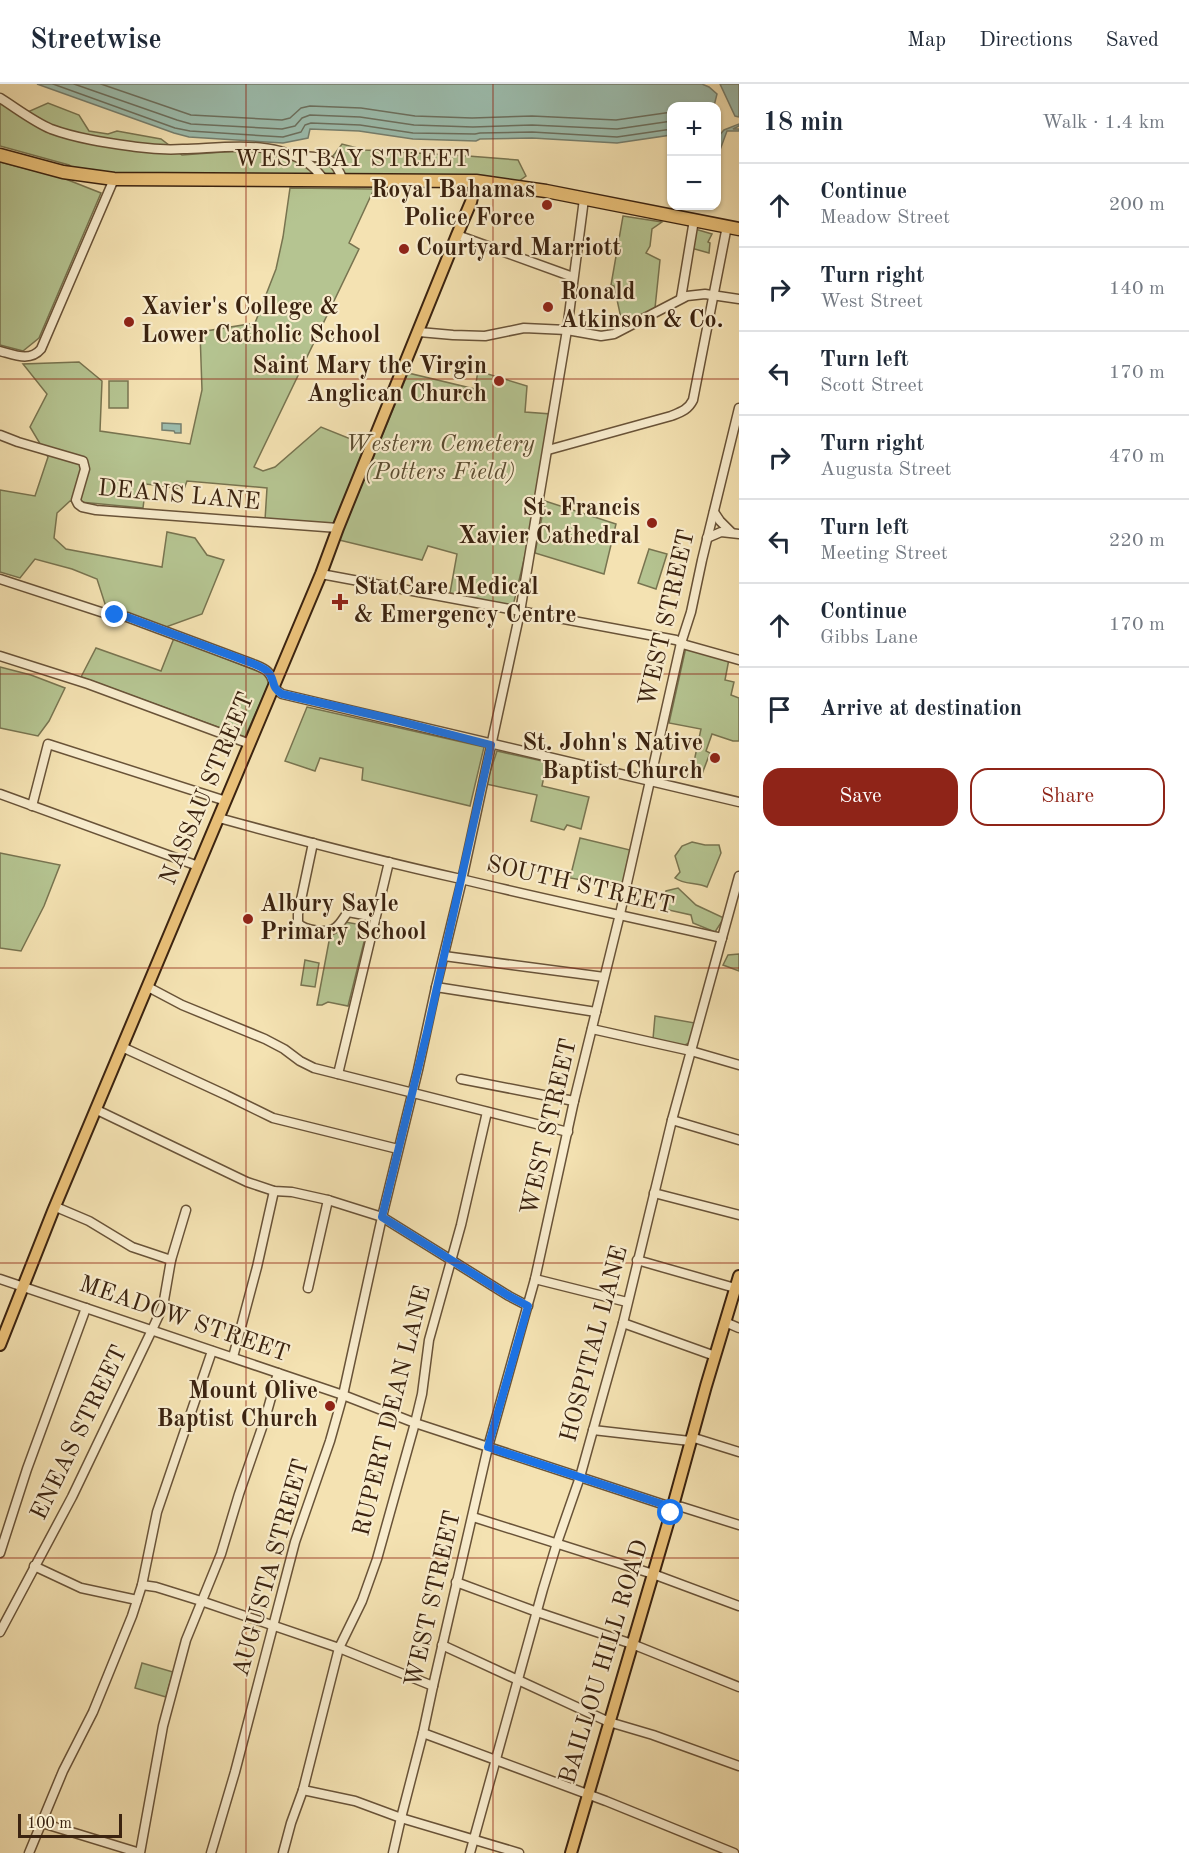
<!DOCTYPE html>
<html lang="en">
<head>
<meta charset="utf-8">
<style>
	:root { --surface:#fff; --page:#f2f2f3; --text:#1f2937; --muted:#747a83; --line:#e0e1e3; --accent:#8f2418 }
	body { margin:0; font-family:"Old Standard TT",serif; background:var(--page); color:var(--text) }
	.controls { position:absolute; right:18px; top:18px; display:grid; overflow:hidden; border-radius:12px; box-shadow:0 2px 4px #0004 }
	.controls button { width:54px; height:54px; display:grid; place-items:center; padding:0; border:0; border-bottom:2px solid var(--line); background:var(--surface); color:var(--text); font:30px sans-serif }
	.scale { position:absolute; left:18px; bottom:15px; width:104px; box-sizing:border-box; padding-left:6px; border:3px solid #3b2310; border-top:0; font-size:16px; line-height:21px; white-space:nowrap; color:#3b2310; -webkit-text-stroke:4px #f8eccd; paint-order:stroke }
	.stop { position:absolute; width:18px; height:18px; margin:-14px; border:4px solid #1a73e8; border-radius:50%; background:#fff }
	.stop.end { background:#1a73e8; border-color:#fff; box-shadow:0 2px 6px #0008 }
	.list { margin:0; padding:0; list-style:none }
	h2 { display:flex; justify-content:space-between; align-items:center; height:78px; margin:0; padding:0 24px; font-size:26px }
	h2 small { font-size:20px; font-weight:400; color:var(--muted) }
	.list li { display:grid; grid-template-columns:39px 1fr auto; gap:18px; align-items:center; box-sizing:border-box; height:84px; padding:0 24px; border-top:2px solid var(--line) }
	.list b { display:block; font-size:22px; white-space:nowrap }
	.list p { margin:0; font-size:20px; white-space:nowrap; color:var(--muted) }
	.list em { font-size:20px; font-style:normal; color:var(--muted) }
	.actions { display:flex; gap:12px; padding:18px 24px }
	.actions a { flex:1; padding:14px 0; border:2px solid var(--accent); border-radius:18px; text-align:center; font-size:21px; color:var(--accent) }
	.actions .main { background:var(--accent); color:#fff }
	.icon { flex:none; width:33px; height:33px; fill:none; stroke:currentColor; stroke-width:2; stroke-linecap:round; stroke-linejoin:round }
	.map { position:relative; flex:none; width:739px; height:1769px; overflow:hidden }
	header { display:flex; align-items:center; gap:36px; box-sizing:border-box; height:84px; padding:0 30px; background:var(--surface); border-bottom:2px solid var(--line) }
	header strong { font-size:28px }
	nav { display:flex; gap:33px; margin-inline-start:auto; font-size:21px }
	main { display:flex }
	aside { flex:1; background:var(--surface) }
	.map>svg:first-child { display:block }
</style>
</head>
<body>
<header>
<strong>Streetwise</strong>
<nav><a>Map</a><a>Directions</a><a>Saved</a></nav>
</header>
<main>
<div class="map">
<svg width="739" height="1769" viewBox="0 0 739 1769">
	<rect width="100%" height="100%" fill="#f4e2b2"/>
	<filter id="stains"><feTurbulence type="fractalNoise" baseFrequency=".00333" numOctaves="4"/><feColorMatrix values="0 0 0 0 .2 0 0 0 0 .09 0 0 0 0 .02 0 0 0 .5 -.17"/></filter>
	<radialGradient id="worn" r=".72"><stop offset=".6" stop-color="#630" stop-opacity="0"/><stop offset="1" stop-color="#630" stop-opacity=".3"/></radialGradient>
	<g fill="#b5c491" stroke="#787450" stroke-width="1.5">
		<path d="M0 19 21 31 48 19 79 31 89 47 108 50 117 47 161 55 182 71 252 66 287 75 333 72 342 60 365 66 468 72 518 76 526 92 519 97 124 91 76 86 69 81 0 62Z"/>
		<path d="M0 78 63 94 101 109 39 254 23 267 0 261Z"/>
		<path d="M290 104 374 105 349 159 359 165 254 383 263 387 275 383 321 343 368 362 334 440 265 436 267 404 187 397 184 405 146 400 143 424 70 417 57 429 54 454 66 465 162 483 167 448 195 454 207 471 224 476 202 530 166 543 106 523 97 495 72 485 35 475 20 494 0 488V406L35 412 48 373 30 343 47 310 23 280 79 278 102 297 100 347 190 360 202 306 200 248 255 239 276 185 283 153Z"/>
		<path d="M623 132 662 138 652 145 650 162 646 169 660 176 655 224 623 243 614 202 611 201Z"/>
		<path d="M695 145 712 150 708 158 710 159 709 169 691 164Z"/>
		<path d="M478 287 527 302 525 328 551 330 531 446 513 522 450 509 457 470 428 462 422 476 339 456 408 289 475 305Z"/>
		<rect x="109" y="297" width="19" height="27"/>
		<path d="M545 417 616 440 604 490 535 469Z"/>
		<path d="M649 465 667 470 656 505 638 499Z"/>
		<path d="M174 554 267 591 270 597 245 653 81 593 96 564 161 587Z"/>
		<path d="M686 563 729 575 725 596 734 598 731 611 739 614V657H733L712 650 706 667 710 669 702 690 692 687 701 645 669 639Z"/>
		<path d="M0 583 31 591 65 604 49 637 38 652 0 644Z"/>
		<path d="M307 623 484 663 470 722 362 696 363 684 320 674 315 687 285 677Z"/>
		<path d="M497 667 547 678 542 702 589 713 581 745 567 741 564 746 531 737 537 711 486 700Z"/>
		<path d="M580 754 630 766 622 803 570 794Z"/>
		<path d="M692 758 705 761H719L721 769 707 803C697 798 684 801 675 794L680 788 675 772 682 762Z"/>
		<path d="M0 769 60 781 44 822 21 867 0 864Z"/>
		<path d="M678 804 696 821 724 834 715 848 693 839 691 831 664 825 663 815 666 807Z"/>
		<path d="M345 838 368 842 348 922 328 918 322 921H317L330 852Z"/>
		<path d="M739 870V887L723 881 728 871Z"/>
		<path d="M305 876 319 879 315 903 301 901Z"/>
		<path d="M655 932 695 939 689 959 683 962 653 955Z"/>
		<path d="M142 1579 173 1588 166 1613 135 1604Z"/>
	</g>
	<g fill="#9cbdae" stroke="#757f6f" stroke-width="1.5">
		<path d="M37 0H702L709 3 717 10 714 22H672L671 51 617 59 532 54 480 55 476 57 413 55 359 47 310 45 308 54 283 59 189 53 174 49Z"/>
		<path d="M720 0H739V33L735 32Z"/>
		<path d="M739 40V42L733 45H739V47H727L720 66 717 67 719 57H717V54L724 46Z"/>
		<path d="M162 339 181 340V349H175L174 347 162 346Z"/>
	</g>
	<g fill="none" stroke-linecap="round" stroke-linejoin="round">
		<g stroke="#6c705f" stroke-width="1.5">
			<path d="M53 0 175 44 190 47 283 53 301 48 305 41 311 39 360 41 413 49 475 50 480 49 532 48 617 53 672 45"/>
			<path d="M74 0 177 36 191 40 282 45 295 42 302 34 310 31 360 33 414 41 473 43 532 41 617 45 672 37"/>
			<path d="M101 0 191 31 282 36 290 34 301 24 310 22 361 24 415 32 472 34 532 32 616 36 672 28"/>
		</g>
		<defs>
			<g id="minor">
				<path d="M0 14C16 24 34 38 51 45 78 55 109 59 137 63 152 65 168 66 183 65 224 64 273 55 309 80 316 85 320 91 325 97"/>
				<path d="M298 72C324 74 334 70 343 97"/>
				<path d="M457 151 573 193"/>
				<path d="M681 214 694 136"/>
				<path d="M419 248 453 251 485 252 524 244 567 246 601 252 614 250 687 212 705 210 739 215"/>
				<path d="M0 267C15 271 30 278 41 265L114 95"/>
				<path d="M0 351 18 358 83 377 85 385 76 416 78 420 82 423 96 426 338 444"/>
				<path d="M548 366 671 332C681 328 688 326 693 316L727 142"/>
				<path d="M714 428 720 437 731 448"/>
				<path d="M707 454 721 448 739 450"/>
				<path d="M321 490 676 556 686 561 739 576"/>
				<path d="M0 495 107 530 127 533 253 580C258 582 264 584 268 588 276 596 270 603 282 610L739 718"/>
				<path d="M0 572 88 600 250 660"/>
				<path d="M0 710 198 782"/>
				<path d="M32 722 48 660 226 717"/>
				<path d="M219 734C299 756 380 777 461 795 548 816 635 834 722 854"/>
				<path d="M313 759 298 830V839C304 846 327 850 335 844 340 841 344 833 348 828L375 833"/>
				<path d="M444 872 604 893"/>
				<path d="M148 903 182 921 265 955 284 965 300 977 314 984 568 1048"/>
				<path d="M436 903 596 928"/>
				<path d="M592 945 691 967 739 981"/>
				<path d="M122 963 226 1011 273 1034 398 1065"/>
				<path d="M338 990 389 778"/>
				<path d="M461 995 574 1017"/>
				<path d="M97 1026 247 1098 274 1107 292 1108 328 1116 382 1133 509 1212 528 1222"/>
				<path d="M672 1036 739 1056"/>
				<path d="M654 1109 739 1131"/>
				<path d="M56 1123 89 1137 132 1163 171 1176"/>
				<path d="M637 1176 735 1204"/>
				<path d="M0 1195 343 1311 415 1339 665 1421 682 1423 739 1441"/>
				<path d="M535 1195 627 1218"/>
				<path d="M308 1204 328 1116"/>
				<path d="M725 1238 739 1244"/>
				<path d="M623 1239 715 1272"/>
				<path d="M233 1273 257 1183 274 1107"/>
				<path d="M593 1346 690 1357"/>
				<path d="M691 1353 739 1368"/>
				<path d="M473 1433 653 1490 739 1522"/>
				<path d="M0 1469 27 1385 86 1224"/>
				<path d="M34 1482 81 1504 137 1516"/>
				<path d="M456 1498 537 1528 632 1560 739 1603"/>
				<path d="M142 1501 156 1503 201 1517 339 1564 433 1602"/>
				<path d="M0 1548 72 1413 152 1246 163 1222 171 1176 186 1126"/>
				<path d="M442 1561 609 1638 653 1651 739 1682"/>
				<path d="M423 1649 606 1717 734 1769"/>
				<path d="M303 1706 355 1717 401 1734 519 1769"/>
				<path d="M42 1739 140 1769 163 1642 186 1556 221 1470 239 1410 265 1335 278 1289"/>
				<path d="M29 1769 63 1687 93 1628 132 1532 142 1501 157 1428 212 1267"/>
				<path d="M211 1769 235 1688 295 1458 330 1357 343 1311 382 1133 418 986 436 903 462 796 520 528 567 246 584 115"/>
				<path d="M283 1769 291 1739 303 1706 339 1564 362 1517 377 1475 415 1339 422 1310 429 1256 461 1141 487 1028"/>
				<path d="M393 1769 401 1734 423 1649 433 1602 488 1363 535 1195 574 1017 620 830 681 559 691 528 702 476 739 324"/>
				<path d="M470 1769 543 1505 557 1459 580 1393 605 1303 623 1239 672 1036 739 792"/>
			</g>
			<g id="major">
				<path d="M0 1261 53 1127 321 490 338 444 457 151 471 118 476 97"/>
				<path d="M571 1769 671 1429 706 1302 739 1192"/>
			</g>
			<path id="highway" d="M0 71 63 88 114 95 476 97 546 107 739 145"/>
		</defs>
		<use href="#minor" stroke="#695338" stroke-width="11"/>
		<use href="#major" stroke="#3b2310" stroke-width="14"/>
		<use href="#highway" stroke="#3b2310" stroke-width="15"/>
		<use href="#minor" stroke="#f8eccd" stroke-width="8"/>
		<use href="#major" stroke="#eac179" stroke-width="10"/>
		<use href="#highway" stroke="#eac179" stroke-width="12"/>
	</g>
	<g fill="none" stroke-linecap="round" stroke-linejoin="round">
		<path stroke="#1a73e8" stroke-width="8" d="M115 531 127 533 254 580C258 582 264 584 268 588 276 596 270 603 282 610L391 635 491 661 427 948 382 1133 509 1212 528 1222 488 1363 665 1421 673 1422 671 1429"/>
	</g>
	<path fill="none" stroke="#8f2418" stroke-width="1.5" stroke-opacity="0.55" d="M246 0V1769M493 0V1769M0 295H739M0 590H739M0 884H739M0 1179H739M0 1474H739"/>
	<g fill="#8f2418" stroke="#f8eccd" stroke-width="2">
		<circle cx="547" cy="121" r="6"/>
		<circle cx="404" cy="165" r="6"/>
		<circle cx="548" cy="223" r="6"/>
		<circle cx="129" cy="238" r="6"/>
		<circle cx="499" cy="297" r="6"/>
		<circle cx="652" cy="439" r="6"/>
		<path d="M337 509h6v6h6v6h-6v6h-6v-6h-6v-6h6z"/>
		<circle cx="715" cy="674" r="6"/>
		<circle cx="248" cy="835" r="6"/>
		<circle cx="330" cy="1322" r="6"/>
	</g>
	<g text-anchor="middle" dominant-baseline="central" stroke-width="4.5" stroke-linejoin="round" paint-order="stroke">
		<g font-size="24" fill="#3b2310" stroke="#f8eccd">
			<text x="352" y="76">WEST BAY STREET</text>
			<text transform="translate(179 412) rotate(5)">DEANS LANE</text>
			<text transform="translate(668 534) rotate(-77)">WEST STREET</text>
			<text transform="translate(208 705) rotate(-67)">NASSAU STREET</text>
			<text transform="translate(580 802) rotate(13)">SOUTH STREET</text>
			<text transform="translate(550 1043) rotate(-77)">WEST STREET</text>
			<text transform="translate(184 1236) rotate(19)">MEADOW STREET</text>
			<text transform="translate(595 1260) rotate(-75)">HOSPITAL LANE</text>
			<text transform="translate(393 1327) rotate(-76)">RUPERT DEAN LANE</text>
			<text transform="translate(80 1349) rotate(-64)">ENEAS STREET</text>
			<text transform="translate(272 1484) rotate(-74)">AUGUSTA STREET</text>
			<text transform="translate(434 1515) rotate(-77)">WEST STREET</text>
			<text transform="translate(605 1578) rotate(-73)">BAILLOU HILL ROAD</text>
		</g>
		<g font-size="24" font-weight="bold" fill="#3b2310" stroke="#f8eccd" text-anchor="end">
			<text x="535" y="107">Royal Bahamas<tspan x="535" dy="28">Police Force</tspan></text>
			<text x="416" y="165" text-anchor="start">Courtyard Marriott</text>
			<text x="560" y="209" text-anchor="start">Ronald<tspan x="560" dy="28">Atkinson &amp; Co.</tspan></text>
			<text x="141" y="224" text-anchor="start">Xavier's College &amp;<tspan x="141" dy="28">Lower Catholic School</tspan></text>
			<text x="487" y="283">Saint Mary the Virgin<tspan x="487" dy="28">Anglican Church</tspan></text>
			<text x="640" y="425">St. Francis<tspan x="640" dy="28">Xavier Cathedral</tspan></text>
			<text x="354" y="504" text-anchor="start">StatCare Medical<tspan x="354" dy="28">&amp; Emergency Centre</tspan></text>
			<text x="703" y="660">St. John's Native<tspan x="703" dy="28">Baptist Church</tspan></text>
			<text x="260" y="821" text-anchor="start">Albury Sayle<tspan x="260" dy="28">Primary School</tspan></text>
			<text x="318" y="1308">Mount Olive<tspan x="318" dy="28">Baptist Church</tspan></text>
		</g>
		<g font-size="24" font-style="italic" fill="#5a4b30" stroke="#f8eccd">
			<text x="440" y="361">Western Cemetery<tspan x="440" dy="28">(Potters Field)</tspan></text>
		</g>
	</g>
	<rect width="100%" height="100%" filter="url(#stains)"/>
	<rect width="100%" height="100%" fill="url(#worn)"/>
</svg>
<div class="controls">
<button>+</button>
<button>−</button>
</div>
<div class="scale">100 m</div>
<div class="stop" style="left:671px;top:1429px"></div>
<div class="stop end" style="left:115px;top:531px"></div>
</div>
<aside>
<h2>18 min<small>Walk · 1.4 km</small></h2>
<ul class="list">
<li><svg class="icon" aria-label="ahead" viewBox="0 0 24 24"><path d="M12 20V5M6 11l6-6 6 6"/></svg><div><b>Continue</b><p>Meadow Street</p></div><em>200 m</em></li>
<li><svg class="icon" aria-label="right" viewBox="0 0 24 24"><path d="M7 20v-9h11M14 6l5 5-5 5"/></svg><div><b>Turn right</b><p>West Street</p></div><em>140 m</em></li>
<li><svg class="icon" aria-label="left" viewBox="0 0 24 24"><path d="M17 20v-9H6M10 6l-5 5 5 5"/></svg><div><b>Turn left</b><p>Scott Street</p></div><em>170 m</em></li>
<li><svg class="icon" aria-label="right" viewBox="0 0 24 24"><path d="M7 20v-9h11M14 6l5 5-5 5"/></svg><div><b>Turn right</b><p>Augusta Street</p></div><em>470 m</em></li>
<li><svg class="icon" aria-label="left" viewBox="0 0 24 24"><path d="M17 20v-9H6M10 6l-5 5 5 5"/></svg><div><b>Turn left</b><p>Meeting Street</p></div><em>220 m</em></li>
<li><svg class="icon" aria-label="ahead" viewBox="0 0 24 24"><path d="M12 20V5M6 11l6-6 6 6"/></svg><div><b>Continue</b><p>Gibbs Lane</p></div><em>170 m</em></li>
<li><svg class="icon" aria-label="arrive" viewBox="0 0 24 24"><path d="M6 21V4h12l-3 4 3 4H6"/></svg><div><b>Arrive at destination</b></div></li>
</ul>
<div class="actions"><a class="main">Save</a><a>Share</a></div>
</aside>
</main>
</body>
</html>
